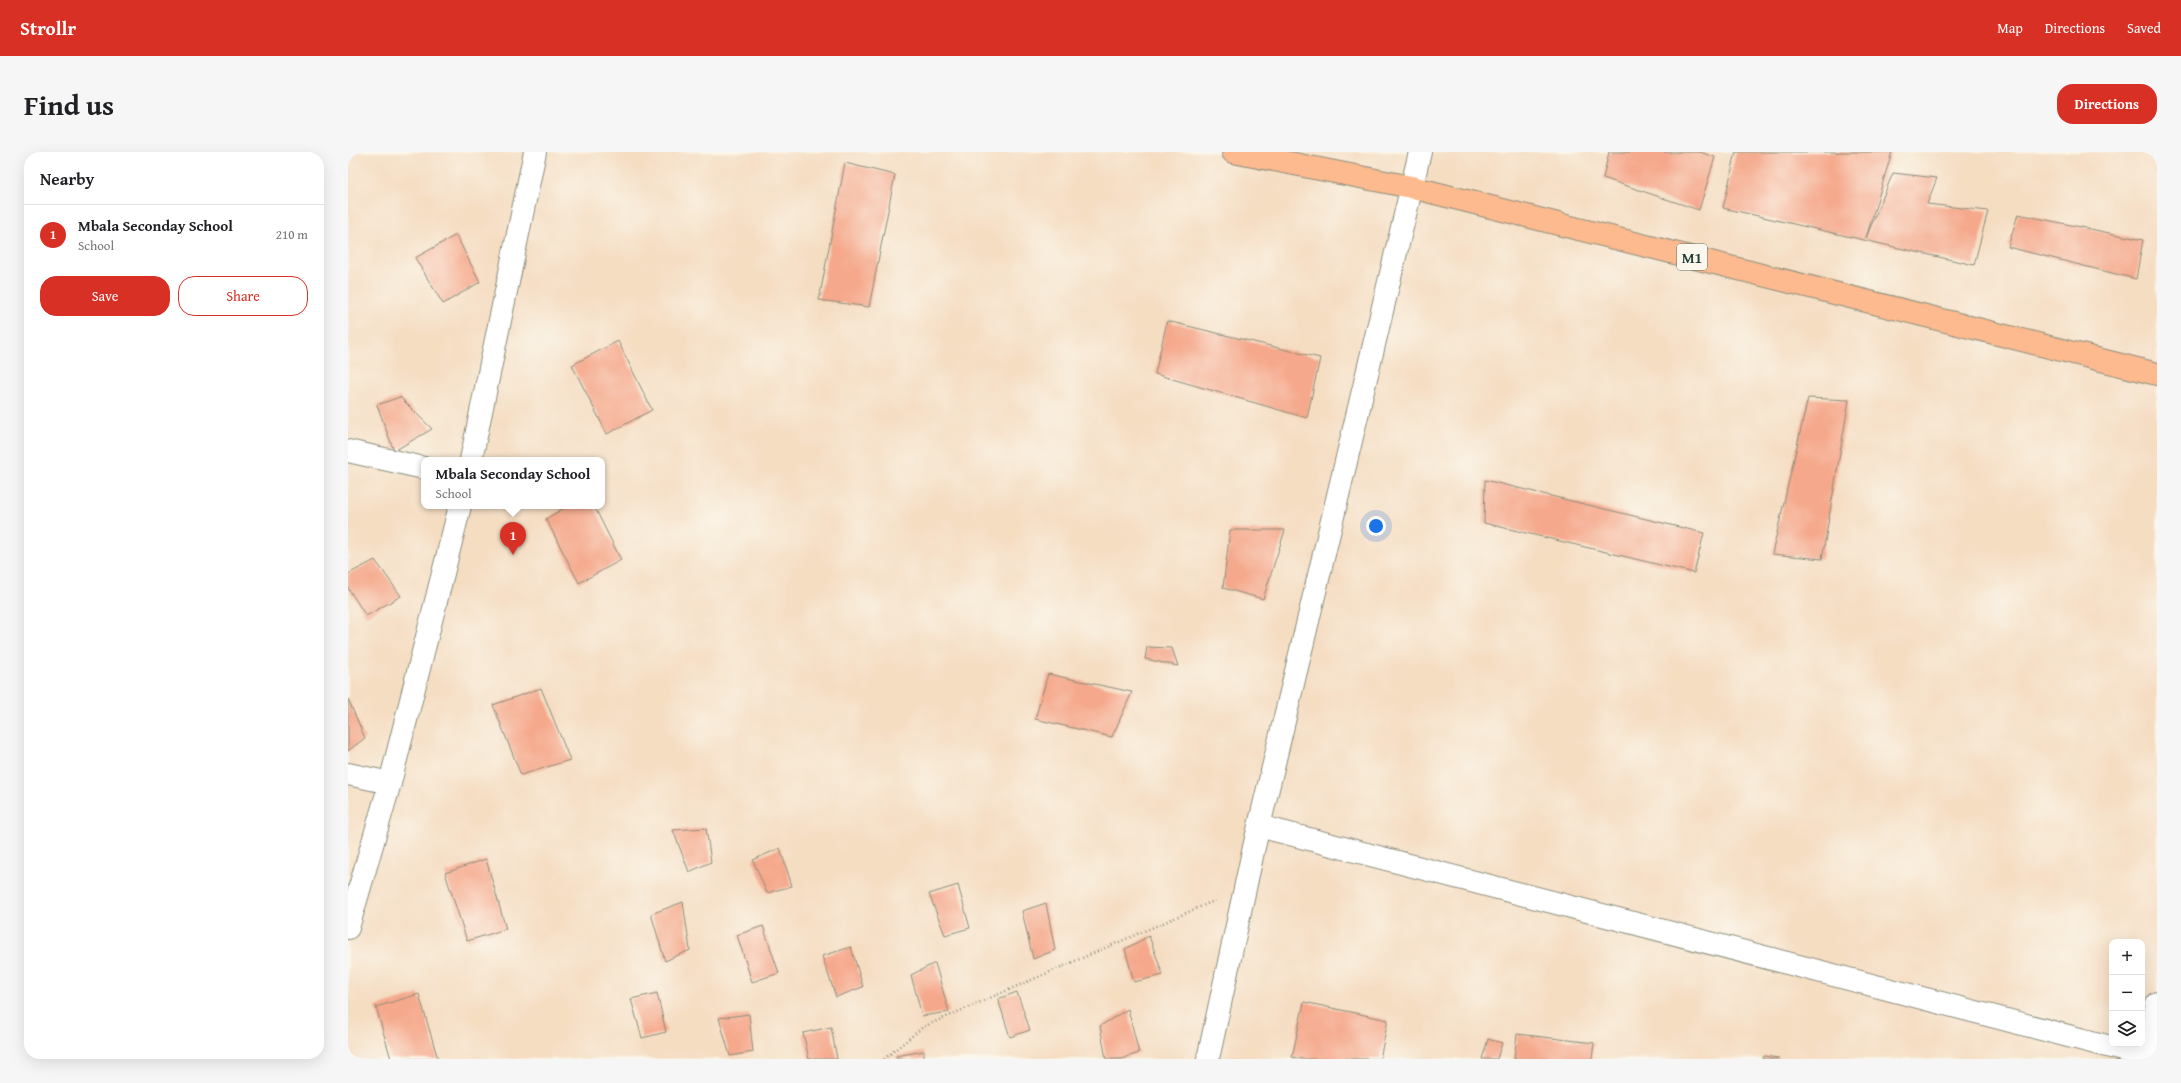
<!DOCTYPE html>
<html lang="en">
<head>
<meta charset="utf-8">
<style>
	:root { --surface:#fff; --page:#f6f6f6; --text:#202124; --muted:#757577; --line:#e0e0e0; --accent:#d93025 }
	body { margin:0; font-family:"Gentium Book Plus",serif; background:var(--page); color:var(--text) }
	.controls { position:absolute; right:12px; bottom:12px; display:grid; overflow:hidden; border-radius:8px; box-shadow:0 4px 16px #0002 }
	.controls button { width:36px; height:36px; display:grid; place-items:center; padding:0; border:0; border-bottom:1px solid var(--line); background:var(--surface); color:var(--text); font:20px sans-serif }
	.you { position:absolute; left:1028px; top:374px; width:14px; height:14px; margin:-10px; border:3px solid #fff; border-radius:50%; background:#1a73e8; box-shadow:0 0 0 6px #1a73e833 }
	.badge { display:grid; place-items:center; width:26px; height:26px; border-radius:50%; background:var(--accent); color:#fff; font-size:13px; font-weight:700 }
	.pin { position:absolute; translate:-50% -33px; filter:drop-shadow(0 1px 2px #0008) }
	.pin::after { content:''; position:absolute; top:21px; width:14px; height:12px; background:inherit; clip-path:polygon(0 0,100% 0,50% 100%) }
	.popup { position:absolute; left:73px; top:305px; width:184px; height:52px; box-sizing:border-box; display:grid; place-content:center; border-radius:8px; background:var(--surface); filter:drop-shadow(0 1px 3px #0005); font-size:13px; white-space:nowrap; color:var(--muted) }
	.popup b { font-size:15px; color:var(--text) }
	.popup::after { content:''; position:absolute; left:50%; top:100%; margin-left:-8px; border:8px solid transparent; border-top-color:var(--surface) }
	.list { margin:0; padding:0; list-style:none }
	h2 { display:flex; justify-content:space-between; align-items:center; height:52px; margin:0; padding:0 16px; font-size:17px }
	h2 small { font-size:13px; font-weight:400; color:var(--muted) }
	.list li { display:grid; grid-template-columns:26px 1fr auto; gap:12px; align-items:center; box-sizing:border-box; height:60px; padding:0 16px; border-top:1px solid var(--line) }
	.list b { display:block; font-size:15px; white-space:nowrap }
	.list p { margin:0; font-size:13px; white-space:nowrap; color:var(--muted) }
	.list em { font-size:13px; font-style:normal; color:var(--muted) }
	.actions { display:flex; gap:8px; padding:12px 16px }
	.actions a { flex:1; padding:9px 0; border:1px solid var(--accent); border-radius:16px; text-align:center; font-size:14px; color:var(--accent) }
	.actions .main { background:var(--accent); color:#fff }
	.icon { flex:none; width:22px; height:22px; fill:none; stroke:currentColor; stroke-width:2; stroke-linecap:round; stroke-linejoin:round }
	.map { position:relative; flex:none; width:1809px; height:907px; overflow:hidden; border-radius:16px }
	header { display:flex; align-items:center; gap:24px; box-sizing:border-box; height:56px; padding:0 20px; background:var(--accent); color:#fff }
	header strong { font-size:19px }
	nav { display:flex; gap:22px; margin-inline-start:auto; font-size:14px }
	.intro { display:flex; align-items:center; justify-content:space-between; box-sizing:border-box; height:96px; padding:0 24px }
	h1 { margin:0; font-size:28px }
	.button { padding:10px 18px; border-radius:16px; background:var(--accent); color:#fff; font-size:14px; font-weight:700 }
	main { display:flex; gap:24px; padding:0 24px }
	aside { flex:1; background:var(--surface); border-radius:16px; box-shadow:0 4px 16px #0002 }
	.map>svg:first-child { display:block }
</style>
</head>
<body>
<header>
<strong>Strollr</strong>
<nav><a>Map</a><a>Directions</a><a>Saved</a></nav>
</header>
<div class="intro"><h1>Find us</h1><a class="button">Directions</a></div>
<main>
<aside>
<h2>Nearby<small></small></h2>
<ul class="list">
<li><span class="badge">1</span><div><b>Mbala Seconday School</b><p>School</p></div><em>210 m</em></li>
</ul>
<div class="actions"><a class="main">Save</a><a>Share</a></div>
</aside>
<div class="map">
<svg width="1809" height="907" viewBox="0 0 1809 907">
	<rect width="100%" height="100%" fill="#fbf7ec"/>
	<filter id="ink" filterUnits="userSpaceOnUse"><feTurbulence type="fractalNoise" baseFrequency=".025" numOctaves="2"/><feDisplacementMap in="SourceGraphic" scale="8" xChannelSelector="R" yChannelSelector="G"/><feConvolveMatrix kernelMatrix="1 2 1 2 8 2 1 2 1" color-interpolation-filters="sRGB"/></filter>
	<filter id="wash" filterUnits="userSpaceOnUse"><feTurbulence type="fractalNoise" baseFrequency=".012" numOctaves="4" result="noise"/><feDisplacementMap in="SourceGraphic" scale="16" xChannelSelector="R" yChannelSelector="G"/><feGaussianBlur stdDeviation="0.9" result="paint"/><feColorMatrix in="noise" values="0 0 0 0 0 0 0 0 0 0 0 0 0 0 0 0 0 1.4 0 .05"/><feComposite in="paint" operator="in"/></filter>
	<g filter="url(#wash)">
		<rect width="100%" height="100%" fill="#f5ddc2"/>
		<g id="blocks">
			<g fill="#f5a88b">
				<path d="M1261 0H1352L1367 5 1351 58 1255 26Z"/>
				<path d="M1388 0H1544L1518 86 1545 21 1589 26 1579 52 1640 59 1626 113 1375 56Z"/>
				<path d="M497 11 547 23 521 155 471 148Z"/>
				<path d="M1670 62 1795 88 1788 127 1660 95Z"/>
				<path d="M108 83 132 130 95 152 67 106Z"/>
				<path d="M819 169 972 206 959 266 807 222Z"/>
				<path d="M270 189 304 258 259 282 224 213Z"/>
				<path d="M52 245 84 277 46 299 29 253Z"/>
				<path d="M1460 246 1501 248 1474 407 1424 402Z"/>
				<path d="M1137 328 1356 381 1346 421 1136 371Z"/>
				<path d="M219 354H246L273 408 231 431 198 367Z"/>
				<path d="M882 378H937L915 447 875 436Z"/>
				<path d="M27 408 53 444 18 464 0 436V422Z"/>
				<path d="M799 495 824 496 830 514 797 507Z"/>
				<path d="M700 522 784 540 764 585 687 567Z"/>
				<path d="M193 536 222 608 173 623 145 553Z"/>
				<path d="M0 547 17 586 0 599Z"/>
				<path d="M358 676 363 710 341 720 325 678Z"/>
				<path d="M432 696 444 734 419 741 405 708Z"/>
				<path d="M138 707 158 777 119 789 97 721Z"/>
				<path d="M610 733 622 776 597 783 581 742Z"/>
				<path d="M335 750 342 798 317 809 303 762Z"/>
				<path d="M698 751 707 798 685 807 674 759Z"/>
				<path d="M415 774 431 821 404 830 389 783Z"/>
				<path d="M801 784 815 823 786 830 777 797Z"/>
				<path d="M503 795 515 835 488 845 474 804Z"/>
				<path d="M587 811 601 860 574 864 563 823Z"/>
				<path d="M669 840 682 878 662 885 650 847Z"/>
				<path d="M309 841 318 880 294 886 283 847Z"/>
				<path d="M71 842 90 907H43L28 855Z"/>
				<path d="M956 850 1040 868 1032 907H953L944 905Z"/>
				<path d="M780 857 791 901 773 907H758L752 874Z"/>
				<path d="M401 862 405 900 382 904 371 866Z"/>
				<path d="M483 875 489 907H461L455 881Z"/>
				<path d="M1169 882 1246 891 1244 907H1166Z"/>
				<path d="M1140 887 1154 891 1149 907H1134Z"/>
				<path d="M576 899V907H549L548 904Z"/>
				<path d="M1416 904 1431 906V907H1415Z"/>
			</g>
		</g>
	</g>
	<g filter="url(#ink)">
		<use href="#blocks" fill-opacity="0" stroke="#8a8d7b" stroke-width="1"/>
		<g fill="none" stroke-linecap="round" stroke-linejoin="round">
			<defs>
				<g id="street">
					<path d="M0 299 76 316"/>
					<path d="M123 308 187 0"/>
					<path d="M0 622 42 631"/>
					<path d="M911 674 1809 907"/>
					<path d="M0 776 42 631 112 354"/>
					<path d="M860 907 906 695 1072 0"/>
					<path d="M1799 907 1809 851"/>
				</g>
				<path id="primary" d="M885 0 1063 35 1809 222"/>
			</defs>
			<use href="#street" stroke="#8a8d7b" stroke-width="24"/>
			<use href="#primary" stroke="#8a8d7b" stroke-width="24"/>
			<path stroke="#8a8d7b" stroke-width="2.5" stroke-dasharray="1 3" stroke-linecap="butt" d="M536 907 575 875 868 748"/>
			<use href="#street" stroke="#fff" stroke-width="22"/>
			<use href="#primary" stroke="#fcba8e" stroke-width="22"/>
		</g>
	</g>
	<g text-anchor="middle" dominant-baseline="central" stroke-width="3" stroke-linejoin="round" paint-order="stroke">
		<rect fill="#fbf7ec" stroke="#61756b" stroke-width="1" x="1329" y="92" width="30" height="26" rx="3"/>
		<g font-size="15" font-weight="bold" fill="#1f3d34">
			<text x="1344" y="105">M1</text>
		</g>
	</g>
</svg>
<div class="controls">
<button>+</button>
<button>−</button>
<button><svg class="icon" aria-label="layers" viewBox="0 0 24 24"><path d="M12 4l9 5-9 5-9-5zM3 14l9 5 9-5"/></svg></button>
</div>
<div class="you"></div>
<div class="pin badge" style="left:165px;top:403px">1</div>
<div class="popup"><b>Mbala Seconday School</b>School</div>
</div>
</main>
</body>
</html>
